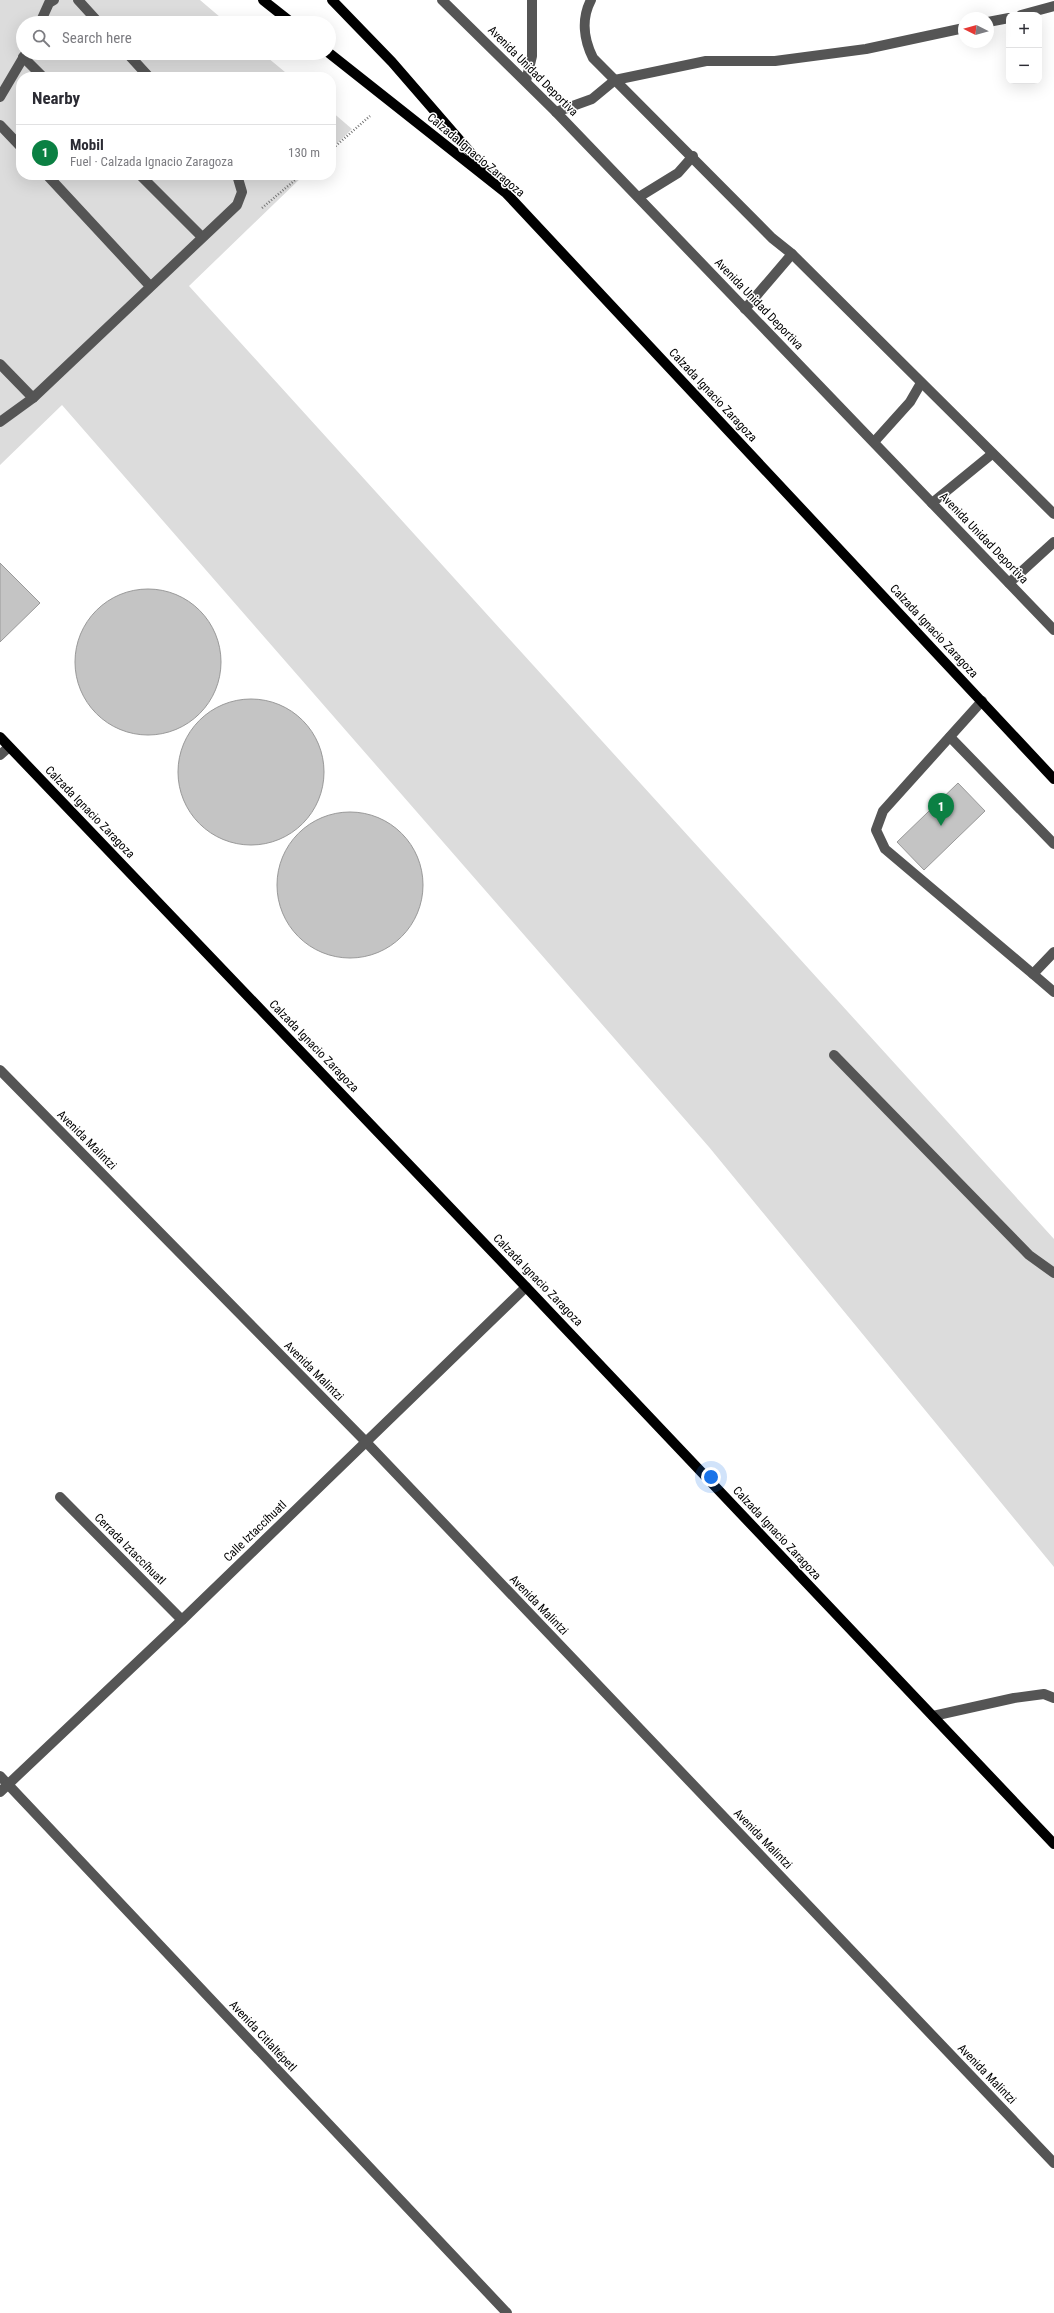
<!DOCTYPE html>
<html lang="en">
<head>
<meta charset="utf-8">
<style>
	:root { --surface:#fff; --page:#f7f7f7; --text:#2b2b33; --muted:#7c7c81; --line:#e1e1e2; --accent:#0b8043 }
	body { margin:0; font-family:"Roboto Condensed",sans-serif; background:var(--page); color:var(--text) }
	.controls { position:absolute; right:12px; top:12px; display:grid; overflow:hidden; border-radius:8px; box-shadow:0 4px 16px #0002 }
	.controls button { width:36px; height:36px; display:grid; place-items:center; padding:0; border:0; border-bottom:1px solid var(--line); background:var(--surface); color:var(--text); font:20px sans-serif }
	.compass { position:absolute; left:958px; top:12px; width:36px; height:36px; border-radius:50%; background:var(--surface); box-shadow:0 4px 16px #0002; rotate:276deg }
	.you { position:absolute; left:711px; top:1477px; width:14px; height:14px; margin:-10px; border:3px solid #fff; border-radius:50%; background:#1a73e8; box-shadow:0 0 0 6px #1a73e833 }
	.badge { display:grid; place-items:center; width:26px; height:26px; border-radius:50%; background:var(--accent); color:#fff; font-size:13px; font-weight:700 }
	.pin { position:absolute; translate:-50% -33px; filter:drop-shadow(0 1px 2px #0008) }
	.pin::after { content:''; position:absolute; top:21px; width:14px; height:12px; background:inherit; clip-path:polygon(0 0,100% 0,50% 100%) }
	.list { margin:0; padding:0; list-style:none }
	h2 { display:flex; justify-content:space-between; align-items:center; height:52px; margin:0; padding:0 16px; font-size:17px }
	h2 small { font-size:13px; font-weight:400; color:var(--muted) }
	.list li { display:grid; grid-template-columns:26px 1fr auto; gap:12px; align-items:center; box-sizing:border-box; height:56px; padding:0 16px; border-top:1px solid var(--line) }
	.list b { display:block; font-size:15px; white-space:nowrap }
	.list p { margin:0; font-size:13px; white-space:nowrap; color:var(--muted) }
	.list em { font-size:13px; font-style:normal; color:var(--muted) }
	.icon { flex:none; width:22px; height:22px; fill:none; stroke:currentColor; stroke-width:2; stroke-linecap:round; stroke-linejoin:round }
	.map { position:relative; flex:none; width:1054px; height:2313px; overflow:hidden }
	.search { position:absolute; background:var(--surface); box-shadow:0 4px 16px #0002; left:16px; top:16px; width:320px; height:44px; display:flex; align-items:center; gap:10px; box-sizing:border-box; padding:0 14px; border-radius:22px; color:var(--muted); font-size:15px }
	.panel { position:absolute; background:var(--surface); box-shadow:0 4px 16px #0002; left:16px; top:72px; width:320px; height:108px; border-radius:16px }
	.map>svg:first-child { display:block }
</style>
</head>
<body>
<div class="map">
<svg width="1054" height="2313" viewBox="0 0 1054 2313">
	<rect width="100%" height="100%" fill="#fff"/>
	<g fill="#dcdcdc">
		<path d="M0 0H200L227 23H23V53H262L291 77H21V175H304L189 286 1054 1239V1567L709 1147 62 405 0 465Z"/>
		<path d="M331 111 352 129 331 149Z"/>
	</g>
	<g fill="#c4c4c4" stroke="#999">
		<path d="M0 563 40 603 0 642Z"/>
		<circle cx="148" cy="662" r="73"/>
		<circle cx="251" cy="772" r="73"/>
		<path d="M958 783 985 811 924 870 897 842Z"/>
		<circle cx="350" cy="885" r="73"/>
	</g>
	<g fill="none" stroke-linecap="round" stroke-linejoin="round">
		<g stroke="#777" stroke-width="2.5" stroke-dasharray="1 2" stroke-linecap="butt">
			<path d="M331 150 370 116"/>
			<path d="M262 208 301 175"/>
		</g>
		<g stroke="#555" stroke-width="10">
			<path d="M78 0 99 23"/>
			<path d="M442 0 556 112 1054 630"/>
			<path d="M591 0C581 19 584 40 593 58L772 238 792 254 1054 514"/>
			<path d="M1021 15 1054 6"/>
			<path d="M988 22 1009 18"/>
			<path d="M40 23 49 3 54 0"/>
			<path d="M127 53 149 77"/>
			<path d="M23 57 43 77"/>
			<path d="M526 81 532 56V0"/>
			<path d="M0 97 26 53"/>
			<path d="M556 112 592 99 615 80 706 61H775L866 49 964 28"/>
			<path d="M0 125 21 147"/>
			<path d="M47 175 150 286"/>
			<path d="M140 175 202 237"/>
			<path d="M639 197 678 173 693 156"/>
			<path d="M745 309 792 254"/>
			<path d="M0 364 33 398"/>
			<path d="M0 422 33 398 237 205 242 192 237 175"/>
			<path d="M874 442 910 402 921 383"/>
			<path d="M932 503 992 454"/>
			<path d="M1009 583 1054 542"/>
			<path d="M982 701 883 811 876 830 885 849 1033 974"/>
			<path d="M950 737 1054 844"/>
			<path d="M0 755 9 747"/>
			<path d="M1054 952 1033 974 1054 992"/>
			<path d="M834 1055 1029 1255 1054 1273"/>
			<path d="M0 1070 366 1442 1054 2163"/>
			<path d="M60 1497 182 1620"/>
			<path d="M933 1716 1014 1698 1044 1694 1054 1698"/>
			<path d="M0 1776 507 2313"/>
			<path d="M0 1792 182 1620 526 1287"/>
		</g>
		<g stroke="#000" stroke-width="10">
			<path d="M263 0 292 23"/>
			<path d="M332 0 392 62 490 175"/>
			<path d="M329 53 506 193 1054 779"/>
			<path d="M0 737 526 1287 1054 1844"/>
		</g>
	</g>
	<g text-anchor="middle" dominant-baseline="central" stroke-width="3" stroke-linejoin="round" paint-order="stroke">
		<g font-size="12" fill="#000" stroke="#fff">
			<text transform="translate(533 71) rotate(45)">Avenida Unidad Deportiva</text>
			<text transform="translate(476 155) rotate(40)">Calzada Ignacio Zaragoza</text>
			<text transform="translate(759 304) rotate(46)">Avenida Unidad Deportiva</text>
			<text transform="translate(713 395) rotate(47)">Calzada Ignacio Zaragoza</text>
			<text transform="translate(984 538) rotate(46)">Avenida Unidad Deportiva</text>
			<text transform="translate(934 631) rotate(47)">Calzada Ignacio Zaragoza</text>
			<text transform="translate(90 812) rotate(46)">Calzada Ignacio Zaragoza</text>
			<text transform="translate(314 1046) rotate(46)">Calzada Ignacio Zaragoza</text>
			<text transform="translate(87 1140) rotate(45)">Avenida Malintzi</text>
			<text transform="translate(538 1280) rotate(46)">Calzada Ignacio Zaragoza</text>
			<text transform="translate(314 1371) rotate(45)">Avenida Malintzi</text>
			<text transform="translate(255 1531) rotate(-44)">Calle Iztaccíhuatl</text>
			<text transform="translate(777 1533) rotate(47)">Calzada Ignacio Zaragoza</text>
			<text transform="translate(130 1549) rotate(45)">Cerrada Iztaccíhuatl</text>
			<text transform="translate(539 1605) rotate(46)">Avenida Malintzi</text>
			<text transform="translate(763 1839) rotate(46)">Avenida Malintzi</text>
			<text transform="translate(263 2036) rotate(47)">Avenida Citlaltépetl</text>
			<text transform="translate(987 2074) rotate(46)">Avenida Malintzi</text>
		</g>
	</g>
</svg>
<div class="controls">
<button>+</button>
<button>−</button>
</div>
<svg class="compass" viewBox="-18 -18 36 36"><path d="M0-13l5 13h-10z" fill="#e53935"/><path d="M0 13l5-13h-10z" fill="#7c7c81"/></svg>
<div class="you"></div>
<div class="pin badge" style="left:941px;top:826px">1</div>
<div class="search"><svg class="icon" aria-label="search" viewBox="0 0 24 24"><circle cx="10" cy="10" r="6"/><path d="M15 15l6 6"/></svg>Search here</div>
<section class="panel">
<h2>Nearby<small></small></h2>
<ul class="list">
<li><span class="badge">1</span><div><b>Mobil</b><p>Fuel · Calzada Ignacio Zaragoza</p></div><em>130 m</em></li>
</ul>
</section>
</div>
</body>
</html>
